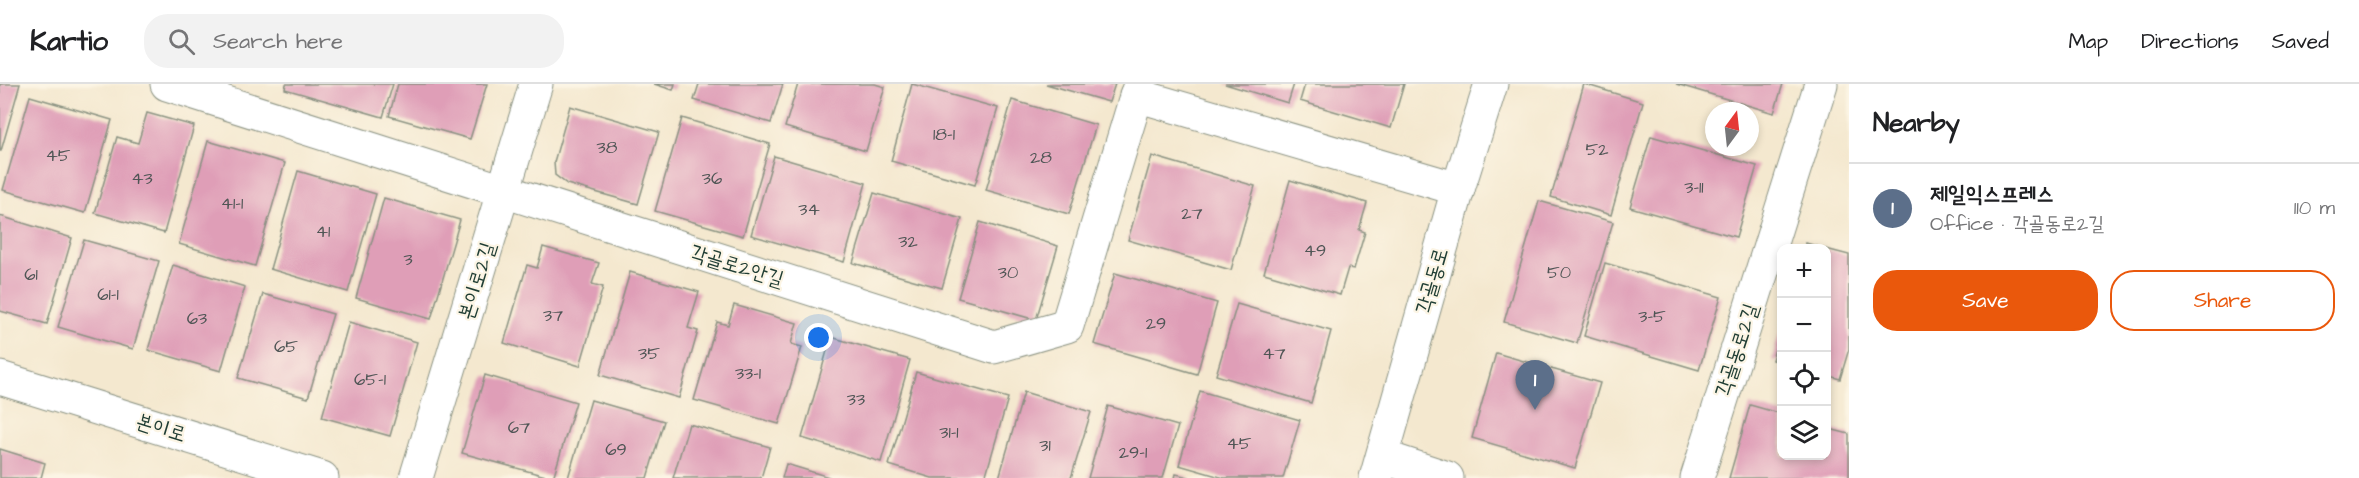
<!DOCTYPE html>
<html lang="en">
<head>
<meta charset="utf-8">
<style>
	:root { --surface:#fff; --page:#f2f2f2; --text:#202124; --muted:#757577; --line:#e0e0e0; --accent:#ea580c }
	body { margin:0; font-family:"Architects Daughter","Poor Story",sans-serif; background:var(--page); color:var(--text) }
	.controls { position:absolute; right:18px; bottom:18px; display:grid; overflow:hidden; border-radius:12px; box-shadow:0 3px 9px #0003 }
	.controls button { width:54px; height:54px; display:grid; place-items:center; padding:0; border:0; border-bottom:2px solid var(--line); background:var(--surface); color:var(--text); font:30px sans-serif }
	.compass { position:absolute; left:1705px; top:18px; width:54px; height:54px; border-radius:50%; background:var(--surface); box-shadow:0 3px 9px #0003; rotate:15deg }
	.you { position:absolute; left:819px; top:254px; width:21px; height:21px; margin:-15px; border:4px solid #fff; border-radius:50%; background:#1a73e8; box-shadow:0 0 0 9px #1a73e833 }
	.badge { display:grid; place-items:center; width:39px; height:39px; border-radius:50%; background:var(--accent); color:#fff; font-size:20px; font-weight:700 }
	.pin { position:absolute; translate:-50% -50px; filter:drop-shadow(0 2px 3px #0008) }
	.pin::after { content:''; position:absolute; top:32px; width:21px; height:18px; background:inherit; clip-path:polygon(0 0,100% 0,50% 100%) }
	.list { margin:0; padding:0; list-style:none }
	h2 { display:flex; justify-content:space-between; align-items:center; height:78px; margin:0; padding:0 24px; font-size:26px }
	h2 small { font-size:20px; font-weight:400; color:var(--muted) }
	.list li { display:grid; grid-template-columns:39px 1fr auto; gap:18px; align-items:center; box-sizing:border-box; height:90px; padding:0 24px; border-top:2px solid var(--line) }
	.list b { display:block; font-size:22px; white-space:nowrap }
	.list p { margin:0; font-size:20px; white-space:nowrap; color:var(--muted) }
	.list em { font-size:20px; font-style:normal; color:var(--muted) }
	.actions { display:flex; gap:12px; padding:18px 24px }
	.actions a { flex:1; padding:14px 0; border:2px solid var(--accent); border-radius:24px; text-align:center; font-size:21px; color:var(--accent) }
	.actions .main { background:var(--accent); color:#fff }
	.icon { flex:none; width:33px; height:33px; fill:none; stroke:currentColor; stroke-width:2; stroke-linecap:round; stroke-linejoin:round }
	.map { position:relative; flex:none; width:1849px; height:394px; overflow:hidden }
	header { display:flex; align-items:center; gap:36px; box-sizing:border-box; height:84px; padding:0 30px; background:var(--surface); border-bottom:2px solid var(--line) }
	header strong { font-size:28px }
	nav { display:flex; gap:33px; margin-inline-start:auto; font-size:21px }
	.search { width:420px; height:54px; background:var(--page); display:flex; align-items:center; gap:15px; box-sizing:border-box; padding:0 21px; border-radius:24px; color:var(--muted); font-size:22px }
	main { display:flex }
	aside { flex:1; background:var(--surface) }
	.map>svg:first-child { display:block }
</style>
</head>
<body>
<header>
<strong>Kartio</strong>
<div class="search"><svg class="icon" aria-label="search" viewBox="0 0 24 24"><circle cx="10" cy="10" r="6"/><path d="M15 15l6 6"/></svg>Search here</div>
<nav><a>Map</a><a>Directions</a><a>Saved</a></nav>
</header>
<main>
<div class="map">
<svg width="1849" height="394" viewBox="0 0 1849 394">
	<rect width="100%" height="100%" fill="#fcf5e5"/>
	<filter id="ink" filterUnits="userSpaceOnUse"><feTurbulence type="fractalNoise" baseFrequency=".0167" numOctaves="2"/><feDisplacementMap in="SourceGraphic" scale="12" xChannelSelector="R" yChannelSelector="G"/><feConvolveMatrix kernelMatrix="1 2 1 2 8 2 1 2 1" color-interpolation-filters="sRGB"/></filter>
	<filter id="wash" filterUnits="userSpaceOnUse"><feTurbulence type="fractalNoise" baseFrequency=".008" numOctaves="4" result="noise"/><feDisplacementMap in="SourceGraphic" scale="24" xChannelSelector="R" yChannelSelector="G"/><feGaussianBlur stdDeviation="1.35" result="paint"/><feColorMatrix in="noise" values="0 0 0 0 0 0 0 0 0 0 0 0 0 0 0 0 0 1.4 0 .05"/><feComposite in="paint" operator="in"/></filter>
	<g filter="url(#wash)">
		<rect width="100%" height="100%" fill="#f4e8cf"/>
		<g id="blocks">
			<g fill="#df9eb7">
				<path d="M0 0H20L1 67H0Z"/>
				<path d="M286 0H393L383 33 285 5Z"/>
				<path d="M398 0H487L470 55 389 32Z"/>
				<path d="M654 0H675L673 6Z"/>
				<path d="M699 0H783L771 39 694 16Z"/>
				<path d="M798 0H875L885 3 866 67 785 43Z"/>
				<path d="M912 0 998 24 975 101 891 77Z"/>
				<path d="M1046 0H1115L1109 18Z"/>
				<path d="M1225 0H1294L1288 19Z"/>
				<path d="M1305 0H1404L1391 44 1300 17Z"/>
				<path d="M1584 0 1643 18 1611 131 1551 113Z"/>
				<path d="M1676 0H1783L1774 29Z"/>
				<path d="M30 12 112 36 85 129 3 106Z"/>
				<path d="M1012 16 1096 41 1069 130 986 106Z"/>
				<path d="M570 22 659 48 638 120 567 100 555 91 554 78Z"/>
				<path d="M147 29 194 42 164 149 95 129 117 53 138 59Z"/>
				<path d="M682 34 770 60 743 152 655 127Z"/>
				<path d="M1651 52 1757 82 1736 153 1630 123Z"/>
				<path d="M208 57 285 79 255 182 179 160Z"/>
				<path d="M774 72 866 99 844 178 751 151Z"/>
				<path d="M1152 72 1255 102 1231 186 1128 156Z"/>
				<path d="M298 87 376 110 348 208 270 185Z"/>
				<path d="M1290 96 1367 119 1359 146 1365 148 1354 185 1348 184 1340 211 1264 189Z"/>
				<path d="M874 109 962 135 942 204 853 179Z"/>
				<path d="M384 114 460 136 431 235 356 214Z"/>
				<path d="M1539 117 1613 138 1577 259 1504 238Z"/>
				<path d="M0 132 72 154 47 240 0 227Z"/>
				<path d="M980 138 1058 162 1036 236 958 214Z"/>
				<path d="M84 156 159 177 133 265 58 243Z"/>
				<path d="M1806 159 1823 164V165H1804Z"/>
				<path d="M543 163 599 179 592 200 603 203 580 282 504 259 527 181 537 184Z"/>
				<path d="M1826 165 1849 171V265L1840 295 1826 291Z"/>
				<path d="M1605 179 1721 213 1699 286 1584 252Z"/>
				<path d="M173 181 245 203 221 287 148 266Z"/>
				<path d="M630 188 699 208 688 244 698 247 679 314 600 291Z"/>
				<path d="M1115 189 1217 219 1197 290 1094 260Z"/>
				<path d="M263 210 333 230 308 314 238 294Z"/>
				<path d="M1237 220 1331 247 1311 319 1216 291Z"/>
				<path d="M734 221 797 239 791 260 802 263 779 340 694 316 717 238 728 241Z"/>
				<path d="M349 238 417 258 390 352 322 333Z"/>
				<path d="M1781 244H1782V278L1772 276Z"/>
				<path d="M831 253 910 276 881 378 802 354Z"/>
				<path d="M1496 269 1600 299 1575 384 1472 354Z"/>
				<path d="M916 288 1008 314 985 394H932L889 381Z"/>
				<path d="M485 291 576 318 553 394 462 369Z"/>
				<path d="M1200 307 1300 336 1283 394H1224L1179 381Z"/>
				<path d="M1024 308 1091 328 1071 394H999Z"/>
				<path d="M591 316 664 337 647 394H568Z"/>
				<path d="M1750 321 1782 330V372H1826V344L1849 350V394H1729Z"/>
				<path d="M1108 322 1178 342 1163 394H1088Z"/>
				<path d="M689 340 770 363 761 394H673Z"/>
				<path d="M0 365 45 379 41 394H0Z"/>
				<path d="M786 380 829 393V394H782Z"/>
				<path d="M1176 390 1189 393V394H1175Z"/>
			</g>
		</g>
	</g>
	<g filter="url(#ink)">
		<use href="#blocks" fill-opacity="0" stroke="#8a9282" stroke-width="1.5"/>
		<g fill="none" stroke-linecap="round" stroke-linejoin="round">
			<defs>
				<g id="minor">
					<path d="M167 0 994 263 1067 242 1140 0"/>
					<path d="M1136 11 1458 105"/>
					<path d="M0 294 322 394"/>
					<path d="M1383 373 1447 394"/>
					<path d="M416 394 536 0"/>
					<path d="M1376 394 1458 105 1491 0"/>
					<path d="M1697 394 1821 0"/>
				</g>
			</defs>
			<use href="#minor" stroke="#8a9282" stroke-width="35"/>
			<use href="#minor" stroke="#fff" stroke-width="33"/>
		</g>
	</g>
	<g text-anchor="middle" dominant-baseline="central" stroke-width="4.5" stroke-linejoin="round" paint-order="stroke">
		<g font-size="18" fill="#4f5555">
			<text x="944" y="50">18-1</text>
			<text x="607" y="63">38</text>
			<text x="1597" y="65">52</text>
			<text x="58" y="71">45</text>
			<text x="1041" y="73">28</text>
			<text x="142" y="94">43</text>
			<text x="712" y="94">36</text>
			<text x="1694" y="103">3-11</text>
			<text x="232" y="119">41-1</text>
			<text x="809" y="125">34</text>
			<text x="1192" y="129">27</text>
			<text x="323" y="147">41</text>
			<text x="908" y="157">32</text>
			<text x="1315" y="166">49</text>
			<text x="408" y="175">3</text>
			<text x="1008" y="188">30</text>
			<text x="1559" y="188">50</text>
			<text x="31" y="190">61</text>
			<text x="108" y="210">61-1</text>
			<text x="553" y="231">37</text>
			<text x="1652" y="232">3-5</text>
			<text x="197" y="234">63</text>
			<text x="1156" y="239">29</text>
			<text x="286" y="262">65</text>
			<text x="649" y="269">35</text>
			<text x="1274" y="269">47</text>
			<text x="748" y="289">33-1</text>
			<text x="370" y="295">65-1</text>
			<text x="856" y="315">33</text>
			<text x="519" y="343">67</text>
			<text x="949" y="348">31-1</text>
			<text x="1239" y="359">45</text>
			<text x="1045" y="361">31</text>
			<text x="616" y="365">69</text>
			<text x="1133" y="368">29-1</text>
		</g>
		<g font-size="21" fill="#1f3d34" stroke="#fcf5e5">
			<text transform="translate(737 182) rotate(17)">각골로2안길</text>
			<text transform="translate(477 197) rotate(-73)">본이로2길</text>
			<text transform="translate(1432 197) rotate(-74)">각골동로</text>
			<text transform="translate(1737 266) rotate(-72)">각골동로2길</text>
			<text transform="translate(161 344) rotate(17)">본이로</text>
		</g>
	</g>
</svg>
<div class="controls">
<button>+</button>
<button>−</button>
<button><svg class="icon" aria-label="locate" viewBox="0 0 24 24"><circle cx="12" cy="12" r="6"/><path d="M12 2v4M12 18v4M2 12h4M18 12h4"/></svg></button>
<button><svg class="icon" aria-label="layers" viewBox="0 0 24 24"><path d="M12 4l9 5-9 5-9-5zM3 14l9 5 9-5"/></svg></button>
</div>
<svg class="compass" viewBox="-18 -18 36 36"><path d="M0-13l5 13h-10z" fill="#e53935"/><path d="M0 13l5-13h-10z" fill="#757577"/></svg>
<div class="you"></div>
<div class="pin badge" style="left:1535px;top:326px;background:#5c6f8a">1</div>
</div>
<aside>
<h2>Nearby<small></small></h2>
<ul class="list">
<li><span class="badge" style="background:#5c6f8a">1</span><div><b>제일익스프레스</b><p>Office · 각골동로2길</p></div><em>110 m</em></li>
</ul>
<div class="actions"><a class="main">Save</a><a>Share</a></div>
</aside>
</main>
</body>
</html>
